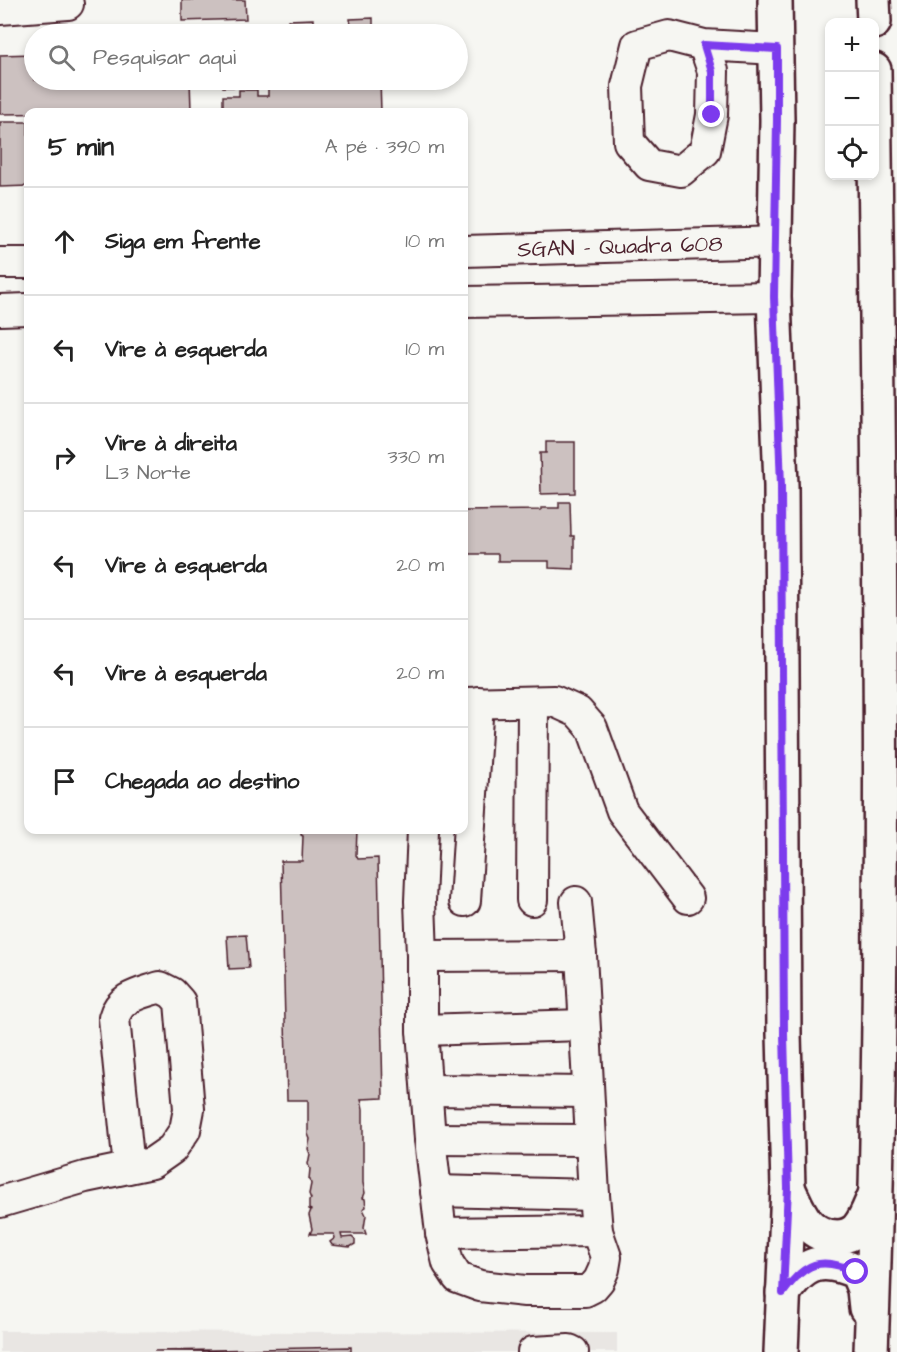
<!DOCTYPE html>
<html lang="pt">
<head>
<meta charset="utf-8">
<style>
	:root { --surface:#fff; --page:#f2f2f2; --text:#222; --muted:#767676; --line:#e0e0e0 }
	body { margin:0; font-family:"Architects Daughter",sans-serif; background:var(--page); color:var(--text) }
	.controls { position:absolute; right:18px; top:18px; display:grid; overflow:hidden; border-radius:12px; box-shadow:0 3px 9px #0003 }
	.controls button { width:54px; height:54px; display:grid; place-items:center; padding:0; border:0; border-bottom:2px solid var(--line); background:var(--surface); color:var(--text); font:30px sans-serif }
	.stop { position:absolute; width:18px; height:18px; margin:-14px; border:4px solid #7c3aed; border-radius:50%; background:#fff }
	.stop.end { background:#7c3aed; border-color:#fff; box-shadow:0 2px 6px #0008 }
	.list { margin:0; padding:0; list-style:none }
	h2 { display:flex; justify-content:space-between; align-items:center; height:78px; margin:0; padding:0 24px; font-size:26px }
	h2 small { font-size:20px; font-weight:400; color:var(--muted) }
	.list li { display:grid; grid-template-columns:39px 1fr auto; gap:18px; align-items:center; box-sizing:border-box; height:108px; padding:0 24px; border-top:2px solid var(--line) }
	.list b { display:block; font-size:22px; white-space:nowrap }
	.list p { margin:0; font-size:20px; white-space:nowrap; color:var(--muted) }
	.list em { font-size:20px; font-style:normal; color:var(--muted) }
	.icon { flex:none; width:33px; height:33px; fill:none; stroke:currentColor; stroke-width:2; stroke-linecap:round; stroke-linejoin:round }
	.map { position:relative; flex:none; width:897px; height:1352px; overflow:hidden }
	.search { position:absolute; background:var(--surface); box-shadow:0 3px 9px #0003; left:24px; top:24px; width:444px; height:66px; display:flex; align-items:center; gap:15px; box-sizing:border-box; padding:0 21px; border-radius:33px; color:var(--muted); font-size:22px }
	.panel { position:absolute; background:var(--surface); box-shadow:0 3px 9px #0003; left:24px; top:108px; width:444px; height:726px; border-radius:12px }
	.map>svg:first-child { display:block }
</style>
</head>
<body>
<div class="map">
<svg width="897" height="1352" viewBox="0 0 897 1352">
	<rect width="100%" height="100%" fill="#f6f6f2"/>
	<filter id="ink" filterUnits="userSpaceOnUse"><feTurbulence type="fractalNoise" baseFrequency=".0167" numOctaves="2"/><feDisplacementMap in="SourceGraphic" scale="12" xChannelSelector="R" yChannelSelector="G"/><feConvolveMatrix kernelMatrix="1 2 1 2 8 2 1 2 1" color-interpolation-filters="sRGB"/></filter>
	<g filter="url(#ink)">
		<path fill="#e9e6e3" d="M0 1331 617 1333V1352H0Z"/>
		<g fill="#ccc1c0" stroke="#4a1f2b" stroke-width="1.5">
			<path d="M182 0H245L246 19 182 21Z"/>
			<path d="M373 18V31H379L380 34H288V20L313 19V33H346V26H351L350 19Z"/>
			<path d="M34 54V80H190L191 110 156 111V112L0 114V55Z"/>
			<path d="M223 80H380L381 112H223V96H239V90H257V96H268V87H223Z"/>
			<path d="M0 122H28V186L0 187Z"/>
			<path d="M546 442H575V493L541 494 540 453H546Z"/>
			<path d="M559 502H570L571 536H574V569L549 568V561H498V554H464V511L541 510V508H559Z"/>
			<path d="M301 830H357L356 855 358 859 378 858 383 1098 361 1099 363 1109V1183L365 1193 363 1198 365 1199 366 1207 363 1209 366 1215 364 1228 366 1234H341L342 1238 352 1237 355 1240V1244L350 1247 332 1245 330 1242 335 1238 334 1234H310L312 1229 309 1215 311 1210 309 1209V1200L311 1199 309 1194 311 1184 310 1180 309 1179 310 1169 308 1164 310 1154 308 1149 310 1139 308 1134V1100H287L281 861H302L303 836 301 835Z"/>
			<path d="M246 935 249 968 229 969 227 936Z"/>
			<path d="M351 1347V1352L154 1351 213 1350Z"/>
		</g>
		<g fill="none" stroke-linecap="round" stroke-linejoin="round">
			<defs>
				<g id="minor">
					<path d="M0 9 68 4"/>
					<path d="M704 45 713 71 712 115 705 151 681 171 649 165 629 142 627 86 637 45 669 36 704 45 777 49"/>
					<path id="s1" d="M464 251 776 242"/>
					<path d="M0 263H28"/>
					<path d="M464 302 774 297"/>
					<path d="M0 310 28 309"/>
					<path d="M464 703 554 701 578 712 592 728 622 811 688 898"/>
					<path d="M423 830 420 901 422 956V1030L430 1139 441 1233 448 1263 458 1278 480 1286 525 1291H585L593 1287 599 1280 604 1269 606 1257 597 1231 594 1195 581 955 576 902"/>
					<path d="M532 900 533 702"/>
					<path d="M465 901 478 702"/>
					<path d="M422 956 581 955"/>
					<path d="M422 1030 584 1025"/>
					<path d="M428 1090 588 1092"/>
					<path d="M430 1139 590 1140"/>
					<path d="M436 1191 594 1195"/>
					<path d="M0 1202 85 1177 152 1163 172 1149 185 1130 189 1109 180 1002 172 993 160 987C140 994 120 996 114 1018L129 1168"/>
					<path d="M441 1233 597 1231"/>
					<path d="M533 1352 569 1350 573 1352"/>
				</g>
				<g id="major">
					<path d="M775 0 777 120 774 297 781 486 784 1034 788 1188 781 1352"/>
					<path d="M873 0 874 22"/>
					<path d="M788 1188C799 1211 806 1236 837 1237 844 1237 853 1234 858 1228 866 1219 870 1206 875 1195"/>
					<path d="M783 1293C805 1262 821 1256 857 1272L864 1289 866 1308"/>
					<path d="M871 1352C887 925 879 497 874 70"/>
				</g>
			</defs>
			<use href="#minor" stroke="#4a1f2b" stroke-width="34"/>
			<use href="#major" stroke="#4a1f2b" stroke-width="38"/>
			<use href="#minor" stroke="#f6f6f2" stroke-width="30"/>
			<use href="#major" stroke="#f6f6f2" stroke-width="33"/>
		</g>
	</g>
	<g fill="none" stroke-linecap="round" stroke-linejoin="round" filter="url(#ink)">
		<path stroke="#7c3aed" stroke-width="8" d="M712 115V71L704 45 777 49V120L774 297 781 486 784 1034 788 1188 783 1293C805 1262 821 1256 856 1272"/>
	</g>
	<g text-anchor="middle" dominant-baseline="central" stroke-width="5" stroke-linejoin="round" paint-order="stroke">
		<g font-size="22" fill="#4a1f2b" stroke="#f6f6f2">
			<text stroke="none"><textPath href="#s1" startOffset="156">SGAN - Quadra 608</textPath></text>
		</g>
	</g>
</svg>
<div class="controls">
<button>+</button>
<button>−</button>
<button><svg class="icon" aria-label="locate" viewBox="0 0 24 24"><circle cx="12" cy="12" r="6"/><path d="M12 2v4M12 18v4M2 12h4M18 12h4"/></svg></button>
</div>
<div class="stop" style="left:856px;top:1272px"></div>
<div class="stop end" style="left:712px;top:115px"></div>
<div class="search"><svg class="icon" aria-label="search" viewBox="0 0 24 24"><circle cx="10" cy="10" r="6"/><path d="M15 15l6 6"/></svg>Pesquisar aqui</div>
<section class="panel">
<h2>5 min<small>A pé · 390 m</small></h2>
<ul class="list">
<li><svg class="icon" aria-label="ahead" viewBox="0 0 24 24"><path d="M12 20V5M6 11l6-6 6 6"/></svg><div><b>Siga em frente</b></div><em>10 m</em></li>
<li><svg class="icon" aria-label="left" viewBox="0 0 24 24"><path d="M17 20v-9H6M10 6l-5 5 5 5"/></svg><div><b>Vire à esquerda</b></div><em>10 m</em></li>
<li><svg class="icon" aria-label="right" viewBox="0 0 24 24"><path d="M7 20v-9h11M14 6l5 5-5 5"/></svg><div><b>Vire à direita</b><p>L3 Norte</p></div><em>330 m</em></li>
<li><svg class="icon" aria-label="left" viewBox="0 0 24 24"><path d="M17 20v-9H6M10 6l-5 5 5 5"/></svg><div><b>Vire à esquerda</b></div><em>20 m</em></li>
<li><svg class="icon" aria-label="left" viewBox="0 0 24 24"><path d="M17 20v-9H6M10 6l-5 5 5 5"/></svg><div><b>Vire à esquerda</b></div><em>20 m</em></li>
<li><svg class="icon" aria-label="arrive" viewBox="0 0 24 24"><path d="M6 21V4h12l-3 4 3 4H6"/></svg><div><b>Chegada ao destino</b></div></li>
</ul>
</section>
</div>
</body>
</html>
